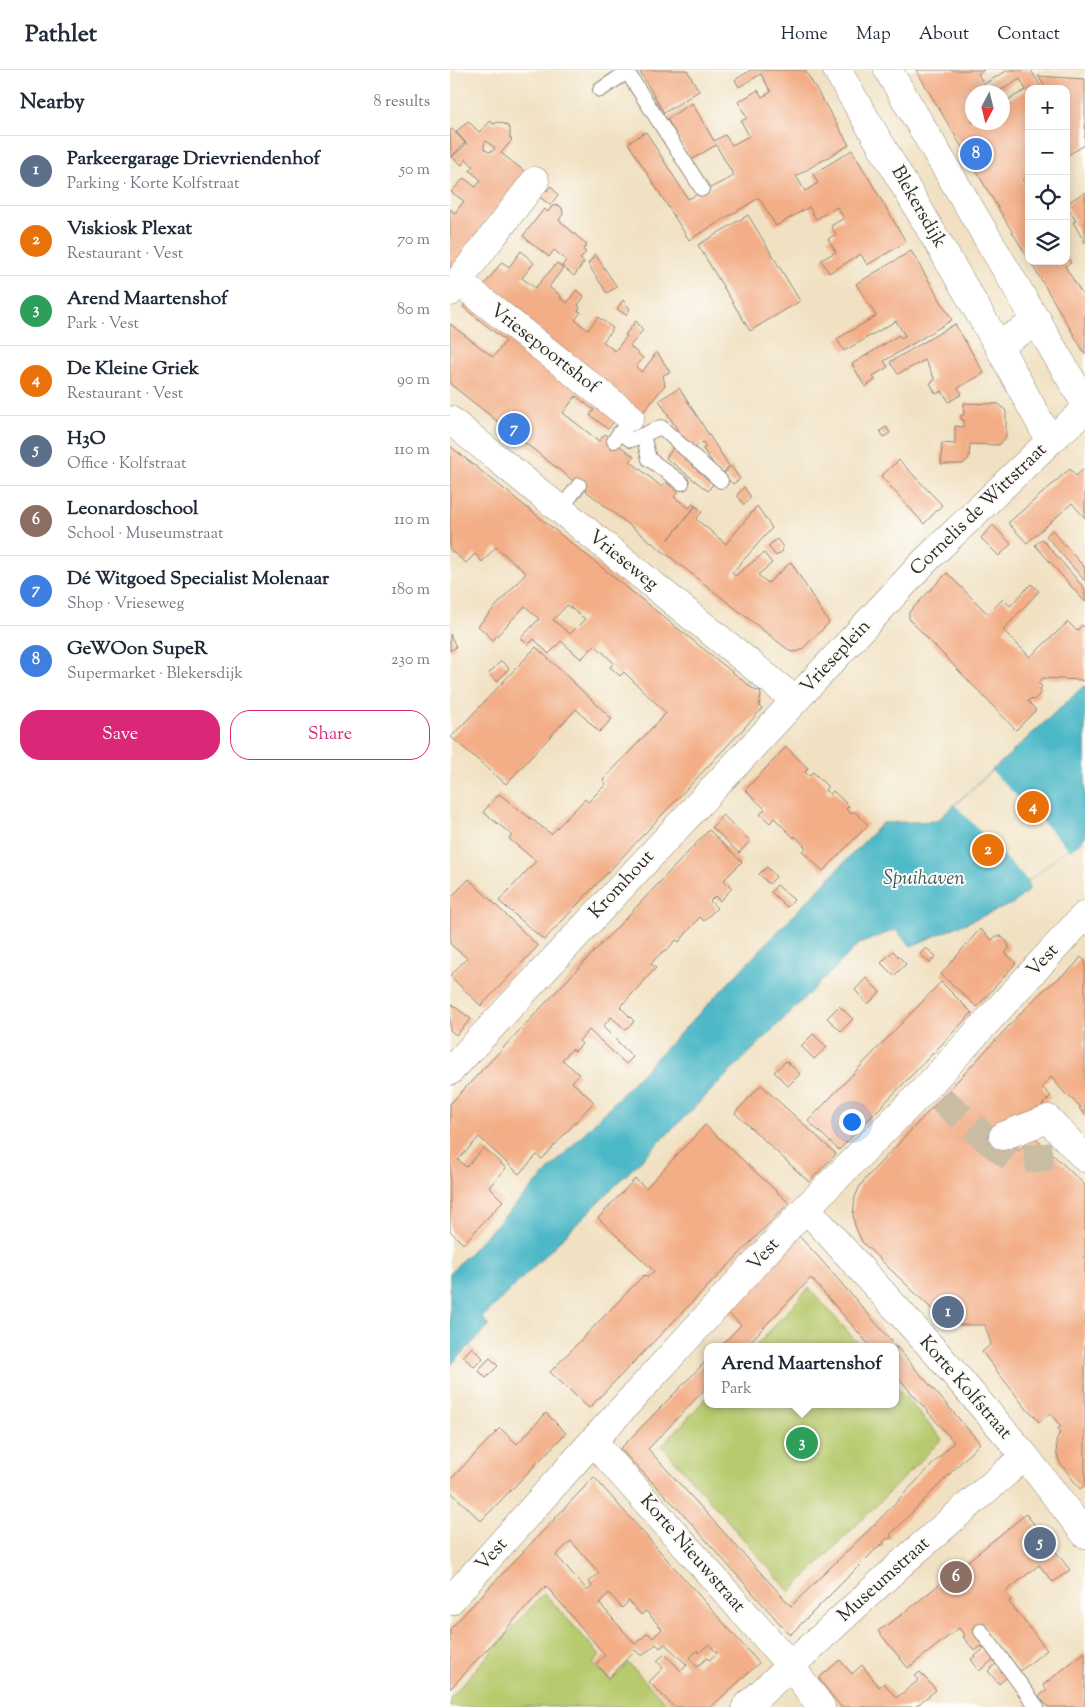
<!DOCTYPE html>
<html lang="en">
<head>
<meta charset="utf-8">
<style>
	:root { --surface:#fff; --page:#f6f6f7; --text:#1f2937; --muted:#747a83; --line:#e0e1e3; --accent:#db2777 }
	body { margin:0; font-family:"Sorts Mill Goudy",serif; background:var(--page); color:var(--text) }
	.controls { position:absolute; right:15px; top:15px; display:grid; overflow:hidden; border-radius:10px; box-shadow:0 2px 12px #0003 }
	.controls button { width:45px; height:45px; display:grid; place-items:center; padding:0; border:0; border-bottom:1px solid var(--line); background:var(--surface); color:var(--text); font:25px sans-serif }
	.compass { position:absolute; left:515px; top:15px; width:45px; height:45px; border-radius:50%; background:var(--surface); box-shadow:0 2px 12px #0003; rotate:187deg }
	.you { position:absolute; left:401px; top:1051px; width:18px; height:18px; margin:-12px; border:4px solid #fff; border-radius:50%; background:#1a73e8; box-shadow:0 0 0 8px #1a73e833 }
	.badge { display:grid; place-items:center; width:32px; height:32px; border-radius:50%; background:var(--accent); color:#fff; font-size:16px; font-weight:700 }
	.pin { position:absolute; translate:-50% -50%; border:2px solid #fff; box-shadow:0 1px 5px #0006 }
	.popup { position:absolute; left:254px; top:1273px; width:195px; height:65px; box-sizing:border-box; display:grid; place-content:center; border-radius:10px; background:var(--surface); filter:drop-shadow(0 1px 4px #0005); font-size:16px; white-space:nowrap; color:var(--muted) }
	.popup b { font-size:19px; color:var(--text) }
	.popup::after { content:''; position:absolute; left:50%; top:100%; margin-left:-10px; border:10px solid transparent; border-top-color:var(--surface) }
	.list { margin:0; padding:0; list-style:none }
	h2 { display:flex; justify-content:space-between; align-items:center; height:65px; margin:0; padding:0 20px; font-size:21px }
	h2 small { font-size:16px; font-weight:400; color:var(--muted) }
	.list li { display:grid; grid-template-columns:32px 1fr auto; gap:15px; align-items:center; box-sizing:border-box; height:70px; padding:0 20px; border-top:1px solid var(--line) }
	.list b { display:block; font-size:19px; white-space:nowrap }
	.list p { margin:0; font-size:16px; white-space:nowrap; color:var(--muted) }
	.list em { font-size:16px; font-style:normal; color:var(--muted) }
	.actions { display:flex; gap:10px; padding:15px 20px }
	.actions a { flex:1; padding:11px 0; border:1px solid var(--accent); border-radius:20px; text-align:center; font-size:18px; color:var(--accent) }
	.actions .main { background:var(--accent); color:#fff }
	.icon { flex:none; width:28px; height:28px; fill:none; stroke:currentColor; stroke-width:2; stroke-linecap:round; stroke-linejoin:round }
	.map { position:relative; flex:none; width:635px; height:1637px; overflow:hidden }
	header { display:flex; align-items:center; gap:30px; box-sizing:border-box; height:70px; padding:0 25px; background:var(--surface); border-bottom:1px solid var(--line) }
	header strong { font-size:24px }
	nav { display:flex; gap:28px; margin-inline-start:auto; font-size:18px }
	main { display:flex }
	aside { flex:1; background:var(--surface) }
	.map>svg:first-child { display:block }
</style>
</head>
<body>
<header>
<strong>Pathlet</strong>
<nav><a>Home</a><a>Map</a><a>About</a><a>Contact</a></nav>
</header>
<main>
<aside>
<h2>Nearby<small>8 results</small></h2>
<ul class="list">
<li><span class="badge" style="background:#5c6f8a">1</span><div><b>Parkeergarage Drievriendenhof</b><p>Parking · Korte Kolfstraat</p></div><em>50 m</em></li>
<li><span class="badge" style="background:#e8710a">2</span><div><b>Viskiosk Plexat</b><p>Restaurant · Vest</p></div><em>70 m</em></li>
<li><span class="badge" style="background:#2e9e5b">3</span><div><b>Arend Maartenshof</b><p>Park · Vest</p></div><em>80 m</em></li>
<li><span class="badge" style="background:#e8710a">4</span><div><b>De Kleine Griek</b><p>Restaurant · Vest</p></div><em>90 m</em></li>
<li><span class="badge" style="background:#5c6f8a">5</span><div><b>H3O</b><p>Office · Kolfstraat</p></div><em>110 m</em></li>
<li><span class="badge" style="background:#8d6e63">6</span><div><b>Leonardoschool</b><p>School · Museumstraat</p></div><em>110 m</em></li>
<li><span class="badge" style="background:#3f7fe0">7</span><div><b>Dé Witgoed Specialist Molenaar</b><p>Shop · Vrieseweg</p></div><em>180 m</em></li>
<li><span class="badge" style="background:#3f7fe0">8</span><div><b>GeWOon SupeR</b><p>Supermarket · Blekersdijk</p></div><em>230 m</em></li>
</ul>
<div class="actions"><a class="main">Save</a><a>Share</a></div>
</aside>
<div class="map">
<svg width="635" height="1637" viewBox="0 0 635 1637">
	<rect width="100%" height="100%" fill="#fdfcf7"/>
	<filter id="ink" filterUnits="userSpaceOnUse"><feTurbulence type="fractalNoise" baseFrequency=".02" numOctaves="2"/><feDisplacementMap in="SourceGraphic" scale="10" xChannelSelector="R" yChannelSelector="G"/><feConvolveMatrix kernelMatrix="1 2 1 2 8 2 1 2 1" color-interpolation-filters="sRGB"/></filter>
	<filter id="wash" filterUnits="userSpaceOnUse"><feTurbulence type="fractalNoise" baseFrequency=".0096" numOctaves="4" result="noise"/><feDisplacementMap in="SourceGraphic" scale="20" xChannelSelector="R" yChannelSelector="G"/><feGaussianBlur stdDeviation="1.12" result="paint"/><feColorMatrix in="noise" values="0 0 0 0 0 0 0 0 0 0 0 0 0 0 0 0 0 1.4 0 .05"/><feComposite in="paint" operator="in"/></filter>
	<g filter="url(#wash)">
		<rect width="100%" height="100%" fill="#f1e1c2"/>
		<g fill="#b8ca6e" stroke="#727a4c">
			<path d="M359 1218 411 1277H305Z"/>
			<path d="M446 1317 492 1369 340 1522 212 1376 258 1326V1334H446Z"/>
			<path d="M94 1523 150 1585 143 1593 161 1611 178 1593 220 1637H0V1628Z"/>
		</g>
		<path fill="#4bb8c7" stroke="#3b7279" d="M635 615V767L621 780 618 778 578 811 579 820 564 833 461 876 445 860 409 874 32 1248 39 1256 0 1296V1203L432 753 487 751Z"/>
		<path fill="#f1e1c2" d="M542 701 618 778 578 811 505 735Z"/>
		<g id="blocks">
			<g fill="#f3ae87" fill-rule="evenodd">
				<path d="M189 0H237L249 21 214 43Z"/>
				<path d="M301 0H355L399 75 346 106 355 121 368 113 363 104 402 80 456 172 417 195 411 184 379 203 371 190 386 182 378 169 386 164 381 156 394 148 387 137 366 149 359 137 326 156 309 128 239 170 178 73 196 62 238 129 284 106 266 75 241 90 217 49 242 33 264 71 275 65 282 75 299 66 291 51 297 48 288 32 308 20 312 27 321 22 311 4 289 17 285 10Z"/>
				<path d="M466 0H534L528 4 534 14 558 0H581L592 19H579V106L572 110 579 120V190ZM570 9 576 20 552 33V52H522V22H548Z"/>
				<path d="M588 6 635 9V75L616 86V19H596Z"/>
				<path d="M18 51 29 62 41 51 43 54 49 52 57 55 60 59V68L62 70 51 83 78 104 0 203V139L5 143 14 131 1 122 14 108 26 117 31 110 20 101 23 96 16 89 12 95 2 87 17 74 6 62ZM36 71 45 78 43 81 39 82 34 79V74Z"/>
				<path d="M2 59 15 73 1 87 0 61Z"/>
				<path d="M101 116 108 125 100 135 87 125 92 118 97 121Z"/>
				<path d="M635 122V173L623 152 626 151 616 134Z"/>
				<path d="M108 135 112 138 113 144 109 150 137 175 133 180 136 182 130 189 134 192 124 206 112 196 116 190 104 180 99 187 73 166 94 139 98 142 102 136Z"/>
				<path d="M298 145 350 231 300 261 248 175Z"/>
				<path d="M71 181 84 193 72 208 85 218 107 193 113 198 99 217 112 227 110 228 117 233 126 220 133 225 134 227 128 235 130 238 128 241 131 242 125 250 138 260 148 247 163 258 153 272 165 281 177 266 175 265 186 251 193 260 180 276 193 288 186 297 192 302 207 282 220 302 213 305 215 315 191 345 31 219 52 192 59 197Z"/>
				<path d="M461 181 502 250 434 291 438 297 423 306 425 310 415 317 402 294 449 265 451 268 455 266 446 251 394 281 387 269 426 246 406 214Z"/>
				<path d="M145 184 167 217 157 223 138 194Z"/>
				<path d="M616 185 621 193 615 196 632 224 635 222V284L580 191H616Z"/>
				<path d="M18 230 167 348 158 359 140 345 144 340 126 326 113 343 149 371 155 364 184 387 180 391 212 417 216 412 228 422 224 427 239 438 243 434 245 436 218 470 246 436 252 442 246 449 276 474 307 436 322 458 282 503 285 506 314 483 322 493 308 505 318 513 341 492 379 553 350 581 341 582 0 314V254L43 287 56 271 13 237Z"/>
				<path d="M173 230 180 239 176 245 167 239Z"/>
				<path d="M505 254 534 303 508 318 512 324 499 332 492 321 486 324 480 313 485 310 475 290 448 304 440 292Z"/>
				<path d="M229 318 279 396 271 405 253 379 256 377 253 372 240 380 209 330Z"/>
				<path d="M514 333 549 334 556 341V367L549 375 520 374 519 388 513 394H491L492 373 505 374V356L514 357V350H511V345H514Z"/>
				<path d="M436 357 440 363 434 367 430 361Z"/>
				<path d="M0 376 306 621 310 620 311 626 309 636 312 639 94 870 49 831 86 791 59 769 62 765 33 742 49 724 101 764 135 729 138 732 156 714 153 710 216 643 174 602 170 606 160 597 164 593 145 575 131 589 111 571 99 584 84 569 78 575 71 568 89 549 75 536 43 570 28 556 76 503 46 477 32 492 25 484 16 493 0 480ZM117 535 135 549 120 564 103 550Z"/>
				<path d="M223 378 265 411 258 421 216 388Z"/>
				<path d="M449 390 492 435 474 454 431 406Z"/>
				<path d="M281 396 290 409 283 414 273 405Z"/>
				<path d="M635 398V448L622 433 577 473 558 453 620 399 626 406Z"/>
				<path d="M294 417 301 427 294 435 287 425Z"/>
				<path d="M543 455 561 474 549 486 531 468Z"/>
				<path d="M602 460 635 498V511L596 466Z"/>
				<path d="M327 469 333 477 331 479 333 481 326 486 318 476Z"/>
				<path d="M592 469 635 519V532L585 475Z"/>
				<path d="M497 503 538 544 553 529 560 536 581 514 589 521 553 560 580 587 618 552 627 561 632 555 635 558V613L632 610 593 608 588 613 592 617 590 619V624L584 630 580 629 578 631 586 640 566 660 459 549V542Z"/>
				<path d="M0 564 6 577 0 581Z"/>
				<path d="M86 577 162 649 149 662 126 639 56 714 1 667Z"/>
				<path d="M51 591 59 598 47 611 39 603Z"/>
				<path d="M336 677 358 698 355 702 359 706 363 702 378 717 375 720 380 725 383 721 399 736 396 739 401 744 404 741 418 755 373 801 352 781 356 778 345 766 344 768 324 748 320 753 310 744 315 739 295 720Z"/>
				<path d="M583 724 596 737 586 746 574 733Z"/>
				<path d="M273 745 300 771 289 783 262 757Z"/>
				<path d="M259 760 292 792 274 810 282 818 270 831 265 826 260 831 267 838 254 851 250 847 229 872 226 870 216 881 215 880 207 887 201 894 206 898 170 937 184 951 182 954 176 960 161 947 153 957 183 987 176 994 139 960 129 971 132 974 125 981 122 979 112 990 129 1004 122 1012 144 1032 92 1089 87 1085 69 1104 29 1067 8 1090 16 1097 34 1078 56 1098 39 1117 53 1131 13 1174 0 1161V1034Z"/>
				<path d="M536 767 548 781 539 790 527 776Z"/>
				<path d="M317 797 326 807 319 814 309 804Z"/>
				<path d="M19 809 88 876 31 936 0 906 17 888 0 874V828Z"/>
				<path d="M327 815 344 830 337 837 321 822Z"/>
				<path d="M530 859 542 870 546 866H551L558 873 559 879 555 883 566 893 527 937 491 904Z"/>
				<path d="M476 878 486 886 480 893 470 884Z"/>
				<path d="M443 881 456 894 444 906 431 893Z"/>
				<path d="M631 887 635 891V1045L629 1038 631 1037 619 1026 618 1027 601 1007 592 1017 601 1026 579 1048 542 1056 568 1081 583 1066 635 1115V1415L630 1419 610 1393 607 1385 606 1371 610 1362 607 1359 611 1357 600 1343 589 1352 581 1342H579L532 1282 541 1274 535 1255H511L487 1244 412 1172 405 1156 403 1145 405 1127 410 1116 417 1107 589 924 623 897Z"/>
				<path d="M416 908 430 922 418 934 405 920Z"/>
				<path d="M491 912 522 943 389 1080 358 1051Z"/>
				<path d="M0 933 21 949 6 965 0 960Z"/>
				<path d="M389 936 403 949 391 961 377 948Z"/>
				<path d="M363 964 377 977 364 989 351 976Z"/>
				<path d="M336 991 350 1004 338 1016 324 1002Z"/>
				<path d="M311 1015 386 1084 359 1112 285 1043Z"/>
				<path d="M255 1055 339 1133 139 1338 100 1302 194 1205 197 1208 204 1201 148 1148 185 1109 196 1118Z"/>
				<path d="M349 1166 372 1191 530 1373 440 1465 442 1467 440 1469 438 1468 433 1472 434 1474 432 1476 431 1474 340 1565 231 1442 170 1379 258 1289V1316L198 1379 341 1536 426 1453 504 1372 446 1305V1277H421L361 1208 295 1277H270L291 1255 277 1242Z"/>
				<path d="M22 1277 33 1288 24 1297 13 1287Z"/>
				<path d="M40 1288 48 1296 36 1308 28 1300Z"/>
				<path d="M96 1343 116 1363 31 1451 0 1421V1410L50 1358 67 1374Z"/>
				<path d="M144 1407 309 1593 261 1637H224L199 1612 213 1598 207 1591 215 1584 231 1601 237 1595 215 1574 210 1578 206 1574 192 1586 185 1580 159 1608 146 1594 155 1585 96 1516 0 1619V1559ZM121 1471 149 1503 139 1512 142 1516 138 1521 106 1485ZM159 1523 172 1538 179 1531 191 1545 196 1541 212 1559 203 1568 198 1563 185 1574 149 1533ZM259 1574 267 1583 259 1590 257 1588 247 1597 240 1588 247 1580 249 1583Z"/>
				<path d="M576 1444 620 1500 603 1512 589 1495 555 1522 561 1530 559 1532 597 1580 570 1601 532 1553 523 1559 544 1589 529 1601 521 1589 534 1579 531 1576 525 1581 513 1567 515 1566 509 1558 458 1598 428 1561 454 1543Z"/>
				<path d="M635 1582V1637H598L589 1626 597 1620 593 1615Z"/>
				<path d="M390 1590 402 1604 412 1595 429 1617 434 1613 446 1628 469 1610 465 1606 470 1602 486 1620 465 1637H391L370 1610V1607Z"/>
				<path d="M547 1593 557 1607 549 1614 538 1601Z"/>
			</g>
		</g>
	</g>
	<g filter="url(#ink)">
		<use href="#blocks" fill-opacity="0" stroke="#8e8676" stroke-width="1"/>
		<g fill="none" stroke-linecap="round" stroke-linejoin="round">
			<g stroke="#c9bda4" stroke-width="28" stroke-dasharray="28 14" stroke-linecap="butt">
				<path d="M491 1029 539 1071 553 1066"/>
				<path d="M539 1071 564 1090 604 1086"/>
			</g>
			<defs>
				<g id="lane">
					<path d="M176 0 252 119"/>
					<path d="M150 20 177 2"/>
					<path d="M193 365 199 389 232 413"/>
					<path d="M164 371 170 362 181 370 211 357 271 411"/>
					<path d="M110 440 129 415"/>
					<path d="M531 1561 587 1637"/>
				</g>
				<g id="street">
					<path d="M387 0 548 275 600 371"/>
					<path d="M438 0 635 333"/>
					<path d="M8 211 180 347"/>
					<path d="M0 222 85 111"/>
					<path d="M548 275 588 251"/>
					<path d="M0 350 345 630"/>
					<path d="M0 1001 475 491 600 371 635 340"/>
					<path d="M553 1066 598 1049 635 1088"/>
					<path d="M356 1138 490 1287 575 1386 635 1464"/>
					<path d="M143 1371 341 1596 371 1637"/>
					<path d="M0 1531 143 1371 356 1138 477 1017 635 845"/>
					<path d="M296 1637 454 1491 575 1386"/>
				</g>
			</defs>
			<use href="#lane" stroke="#8e8676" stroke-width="16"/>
			<use href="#street" stroke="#8e8676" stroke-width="29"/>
			<use href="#lane" stroke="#fff" stroke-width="14"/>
			<use href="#street" stroke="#fff" stroke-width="28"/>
		</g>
	</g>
	<g text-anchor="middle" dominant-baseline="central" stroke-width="4" stroke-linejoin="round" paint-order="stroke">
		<g font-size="19" fill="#2b2b2b" stroke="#fdfcf7">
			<text transform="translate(468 137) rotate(60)">Blekersdijk</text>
			<text transform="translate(94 279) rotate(38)">Vriesepoortshof</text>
			<text transform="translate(529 440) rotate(-44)">Cornelis de Wittstraat</text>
			<text transform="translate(173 491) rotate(39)">Vrieseweg</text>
			<text transform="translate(386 587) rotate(-47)">Vrieseplein</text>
			<text transform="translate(172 815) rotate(-47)">Kromhout</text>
			<text transform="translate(593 891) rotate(-47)">Vest</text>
			<text transform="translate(314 1185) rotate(-48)">Vest</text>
			<text transform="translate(515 1318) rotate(49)">Korte Kolfstraat</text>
			<text transform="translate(242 1484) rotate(49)">Korte Nieuwstraat</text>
			<text transform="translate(42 1485) rotate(-48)">Vest</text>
			<text transform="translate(434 1510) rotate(-42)">Museumstraat</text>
		</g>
		<g font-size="20" font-style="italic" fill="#365c62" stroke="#fdfcf7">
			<text x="474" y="809">Spuihaven</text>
		</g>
	</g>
</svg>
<div class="controls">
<button>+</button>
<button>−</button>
<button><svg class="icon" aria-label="locate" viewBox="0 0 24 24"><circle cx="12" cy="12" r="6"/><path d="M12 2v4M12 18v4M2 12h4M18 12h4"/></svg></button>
<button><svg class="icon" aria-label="layers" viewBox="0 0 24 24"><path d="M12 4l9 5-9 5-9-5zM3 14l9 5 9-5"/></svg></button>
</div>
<svg class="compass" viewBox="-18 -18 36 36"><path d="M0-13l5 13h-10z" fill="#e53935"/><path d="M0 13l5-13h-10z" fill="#747a83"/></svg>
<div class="you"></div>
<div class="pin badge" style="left:498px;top:1242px;background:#5c6f8a">1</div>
<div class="pin badge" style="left:538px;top:780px;background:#e8710a">2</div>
<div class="pin badge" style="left:352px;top:1373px;background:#2e9e5b">3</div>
<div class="popup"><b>Arend Maartenshof</b>Park</div>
<div class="pin badge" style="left:583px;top:737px;background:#e8710a">4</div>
<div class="pin badge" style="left:590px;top:1473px;background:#5c6f8a">5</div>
<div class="pin badge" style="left:506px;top:1507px;background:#8d6e63">6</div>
<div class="pin badge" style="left:64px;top:359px;background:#3f7fe0">7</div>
<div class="pin badge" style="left:526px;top:84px;background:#3f7fe0">8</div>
</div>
</main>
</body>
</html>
